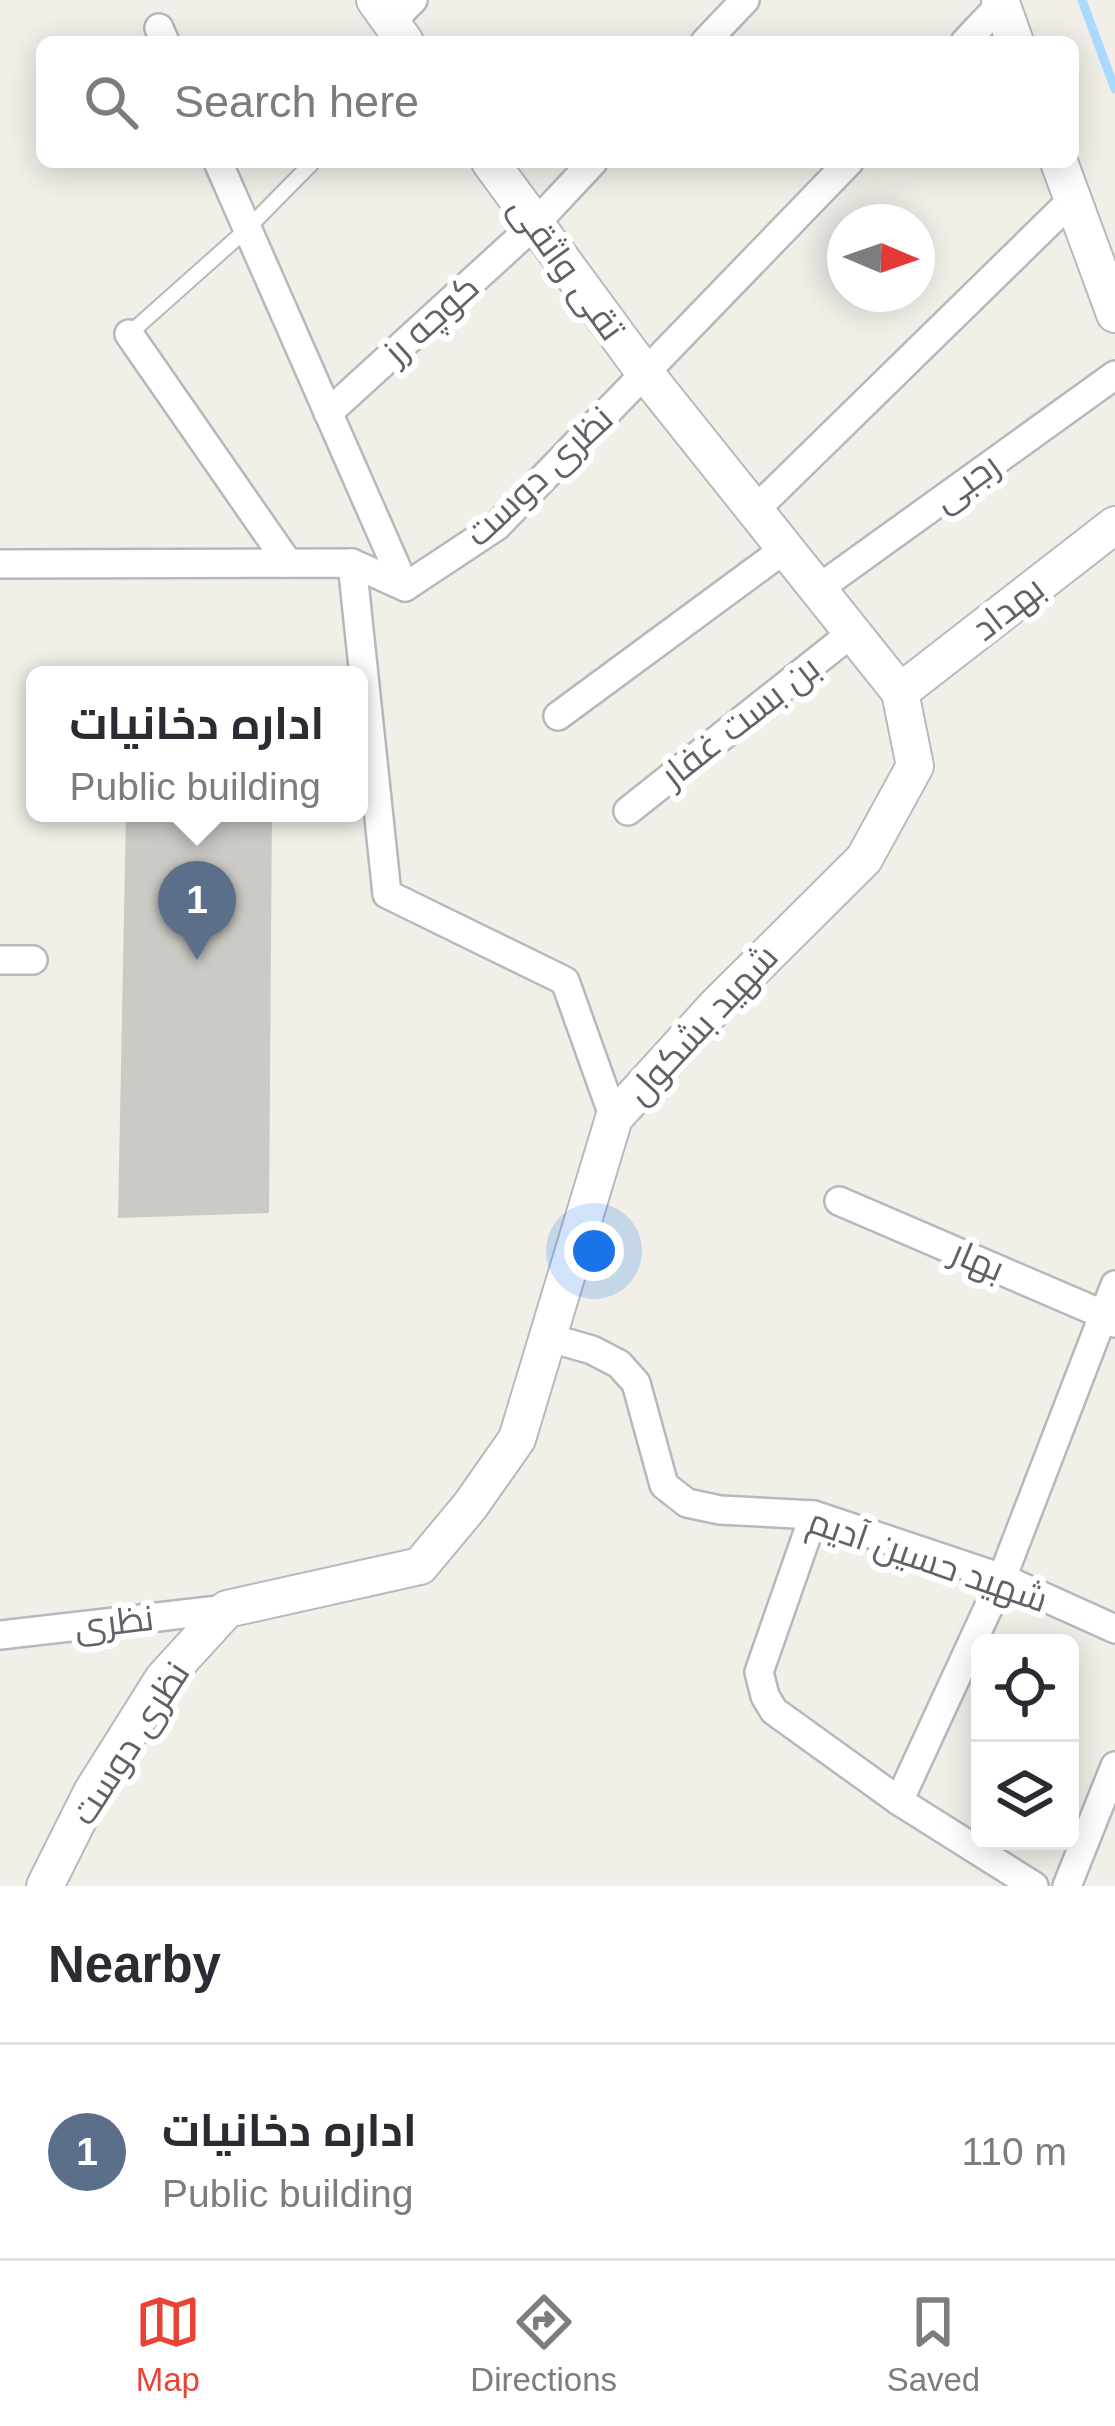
<!DOCTYPE html>
<html lang="en">
<head>
<meta charset="utf-8">
<style>
	:root { --surface:#fff; --page:#f2f2f3; --text:#2b2b33; --muted:#7c7c81; --line:#e1e1e2; --accent:#ea4335 }
	body { margin:0; font-family:Helvetica,Cairo,sans-serif; background:var(--page); color:var(--text) }
	.controls { position:absolute; right:36px; bottom:36px; display:grid; overflow:hidden; border-radius:18px; box-shadow:0 6px 30px #0003 }
	.controls button { width:108px; height:108px; display:grid; place-items:center; padding:0; border:0; border-bottom:3px solid var(--line); background:var(--surface); color:var(--text); font:60px sans-serif }
	.compass { position:absolute; left:827px; top:204px; width:108px; height:108px; border-radius:50%; background:var(--surface); box-shadow:0 6px 30px #0003; rotate:92deg }
	.you { position:absolute; left:594px; top:1251px; width:42px; height:42px; margin:-30px; border:9px solid #fff; border-radius:50%; background:#1a73e8; box-shadow:0 0 0 18px #1a73e833 }
	.badge { display:grid; place-items:center; width:78px; height:78px; border-radius:50%; background:var(--accent); color:#fff; font-size:39px; font-weight:700 }
	.pin { position:absolute; translate:-50% -99px; filter:drop-shadow(0 3px 6px #0008) }
	.pin::after { content:''; position:absolute; top:63px; width:42px; height:36px; background:inherit; clip-path:polygon(0 0,100% 0,50% 100%) }
	.popup { position:absolute; left:26px; top:666px; width:342px; height:156px; box-sizing:border-box; display:grid; place-content:center; border-radius:18px; background:var(--surface); filter:drop-shadow(0 3px 9px #0005); font-size:39px; white-space:nowrap; color:var(--muted) }
	.popup b { font-size:45px; color:var(--text) }
	.popup::after { content:''; position:absolute; left:50%; top:100%; margin-left:-24px; border:24px solid transparent; border-top-color:var(--surface) }
	.list { margin:0; padding:0; list-style:none }
	h2 { display:flex; justify-content:space-between; align-items:center; height:156px; margin:0; padding:0 48px; font-size:51px }
	h2 small { font-size:39px; font-weight:400; color:var(--muted) }
	.list li { display:grid; grid-template-columns:78px 1fr auto; gap:36px; align-items:center; box-sizing:border-box; height:216px; padding:0 48px; border-top:3px solid var(--line) }
	.list b { display:block; font-size:45px; white-space:nowrap }
	.list p { margin:0; font-size:39px; white-space:nowrap; color:var(--muted) }
	.list em { font-size:39px; font-style:normal; color:var(--muted) }
	.icon { flex:none; width:66px; height:66px; fill:none; stroke:currentColor; stroke-width:2; stroke-linecap:round; stroke-linejoin:round }
	.map { position:relative; flex:none; width:1115px; height:1886px; overflow:hidden }
	.search { position:absolute; background:var(--surface); box-shadow:0 6px 30px #0003; left:36px; right:36px; top:36px; height:132px; display:flex; align-items:center; gap:30px; box-sizing:border-box; padding:0 42px; border-radius:18px; color:var(--muted); font-size:45px }
	.sheet { height:372px; background:var(--surface) }
	nav { display:flex; justify-content:space-around; align-items:center; box-sizing:border-box; height:168px; border-top:3px solid var(--line); background:var(--surface); font-size:33px; color:var(--muted) }
	nav a { display:grid; justify-items:center; gap:6px }
	nav .on { color:var(--accent) }
	.map>svg:first-child { display:block }
</style>
</head>
<body>
<div class="map">
<svg width="1115" height="1886" viewBox="0 0 1115 1886">
	<rect width="100%" height="100%" fill="#f1efe8"/>
	<g fill="none" stroke-linecap="round" stroke-linejoin="round">
		<path stroke="#aadaff" stroke-width="9" d="M1082 0 1115 89"/>
	</g>
	<path fill="#cccac5" d="M126 813H272L269 1213 118 1218Z"/>
	<g fill="none" stroke-linecap="round" stroke-linejoin="round">
		<defs>
			<path id="lane" d="M129 334 247 229 313 162"/>
			<g id="street">
				<path d="M391 22 413 0"/>
				<path d="M159 28 165 42"/>
				<path d="M705 42 745 0"/>
				<path d="M965 42 1001 4"/>
				<path d="M218 162 405 587"/>
				<path d="M129 334 288 563"/>
				<path d="M328 413 534 225 593 162"/>
				<path d="M754 511 1073 199"/>
				<path d="M352 563 387 894 565 981 614 1118"/>
				<path d="M0 564 352 563 405 587 497 526 849 162"/>
				<path d="M818 589 1115 375"/>
				<path d="M558 716 786 548"/>
				<path d="M628 811 853 632"/>
				<path d="M0 960H33"/>
				<path d="M839 1201 1102 1314 1114 1323"/>
				<path d="M547 1337 592 1350 619 1364 636 1383 664 1485 687 1503 720 1510 814 1515 1002 1578 1115 1629"/>
				<path d="M814 1515 759 1672 765 1696 774 1711 899 1801 1034 1886"/>
				<path d="M0 1635 227 1609"/>
				<path d="M899 1801 1002 1578 1115 1285"/>
				<path d="M1067 1886 1115 1766"/>
			</g>
			<g id="secondary">
				<path d="M375 0 405 42"/>
				<path d="M1000 0 1015 42"/>
				<path d="M1059 162 1115 314"/>
				<path d="M900 692 1115 525"/>
				<path d="M45 1886 92 1792 163 1679 227 1609 420 1566 470 1506 517 1439 614 1118 715 1007 864 859 915 766 900 692 645 373 490 162"/>
			</g>
		</defs>
		<use href="#lane" stroke="#b5b8bc" stroke-width="18"/>
		<use href="#street" stroke="#b5b8bc" stroke-width="32"/>
		<use href="#secondary" stroke="#b6babf" stroke-width="40"/>
		<use href="#lane" stroke="#fff" stroke-width="14"/>
		<use href="#street" stroke="#fff" stroke-width="27"/>
		<use href="#secondary" stroke="#fff" stroke-width="36"/>
	</g>
	<g text-anchor="middle" dominant-baseline="central" stroke-width="12" stroke-linejoin="round" paint-order="stroke">
		<g font-size="36" fill="#5f6368" stroke="#fff">
			<text transform="translate(567 268) rotate(54)">تقی واثقی</text>
			<text transform="translate(431 319) rotate(-42)">کوچه رز</text>
			<text transform="translate(539 476) rotate(-43)">نظری دوست</text>
			<text transform="translate(966 482) rotate(-36)">رجبی</text>
			<text transform="translate(1008 608) rotate(-38)">بهداد</text>
			<text transform="translate(740 721) rotate(-38)">بن بست غفار</text>
			<text transform="translate(702 1024) rotate(-47)">شهید بشکول</text>
			<text transform="translate(978 1260) rotate(23)">بهار</text>
			<text transform="translate(928 1560) rotate(19)">شهید حسین آدیم</text>
			<text transform="translate(114 1622) rotate(-7)">نظری</text>
			<text transform="translate(130 1743) rotate(-57)">نظری دوست</text>
		</g>
	</g>
</svg>
<div class="controls">
<button><svg class="icon" aria-label="locate" viewBox="0 0 24 24"><circle cx="12" cy="12" r="6"/><path d="M12 2v4M12 18v4M2 12h4M18 12h4"/></svg></button>
<button><svg class="icon" aria-label="layers" viewBox="0 0 24 24"><path d="M12 4l9 5-9 5-9-5zM3 14l9 5 9-5"/></svg></button>
</div>
<svg class="compass" viewBox="-18 -18 36 36"><path d="M0-13l5 13h-10z" fill="#e53935"/><path d="M0 13l5-13h-10z" fill="#7c7c81"/></svg>
<div class="you"></div>
<div class="pin badge" style="left:197px;top:960px;background:#5c6f8a">1</div>
<div class="popup"><b>اداره دخانیات</b>Public building</div>
<div class="search"><svg class="icon" aria-label="search" viewBox="0 0 24 24"><circle cx="10" cy="10" r="6"/><path d="M15 15l6 6"/></svg>Search here</div>
</div>
<section class="sheet">
<h2>Nearby<small></small></h2>
<ul class="list">
<li><span class="badge" style="background:#5c6f8a">1</span><div><b>اداره دخانیات</b><p>Public building</p></div><em>110 m</em></li>
</ul>
</section>
<nav>
<a class="on"><svg class="icon" aria-label="map" viewBox="0 0 24 24"><path d="M3 6l6-2 6 2 6-2v14l-6 2-6-2-6 2zM9 4v14M15 6v14"/></svg>Map</a>
<a><svg class="icon" aria-label="directions" viewBox="0 0 24 24"><path d="M12 3l9 9-9 9-9-9zM9 14v-3h6M13 9l2 2-2 2"/></svg>Directions</a>
<a><svg class="icon" aria-label="saved" viewBox="0 0 24 24"><path d="M7 4h10v16l-5-4-5 4z"/></svg>Saved</a>
</nav>
</body>
</html>
